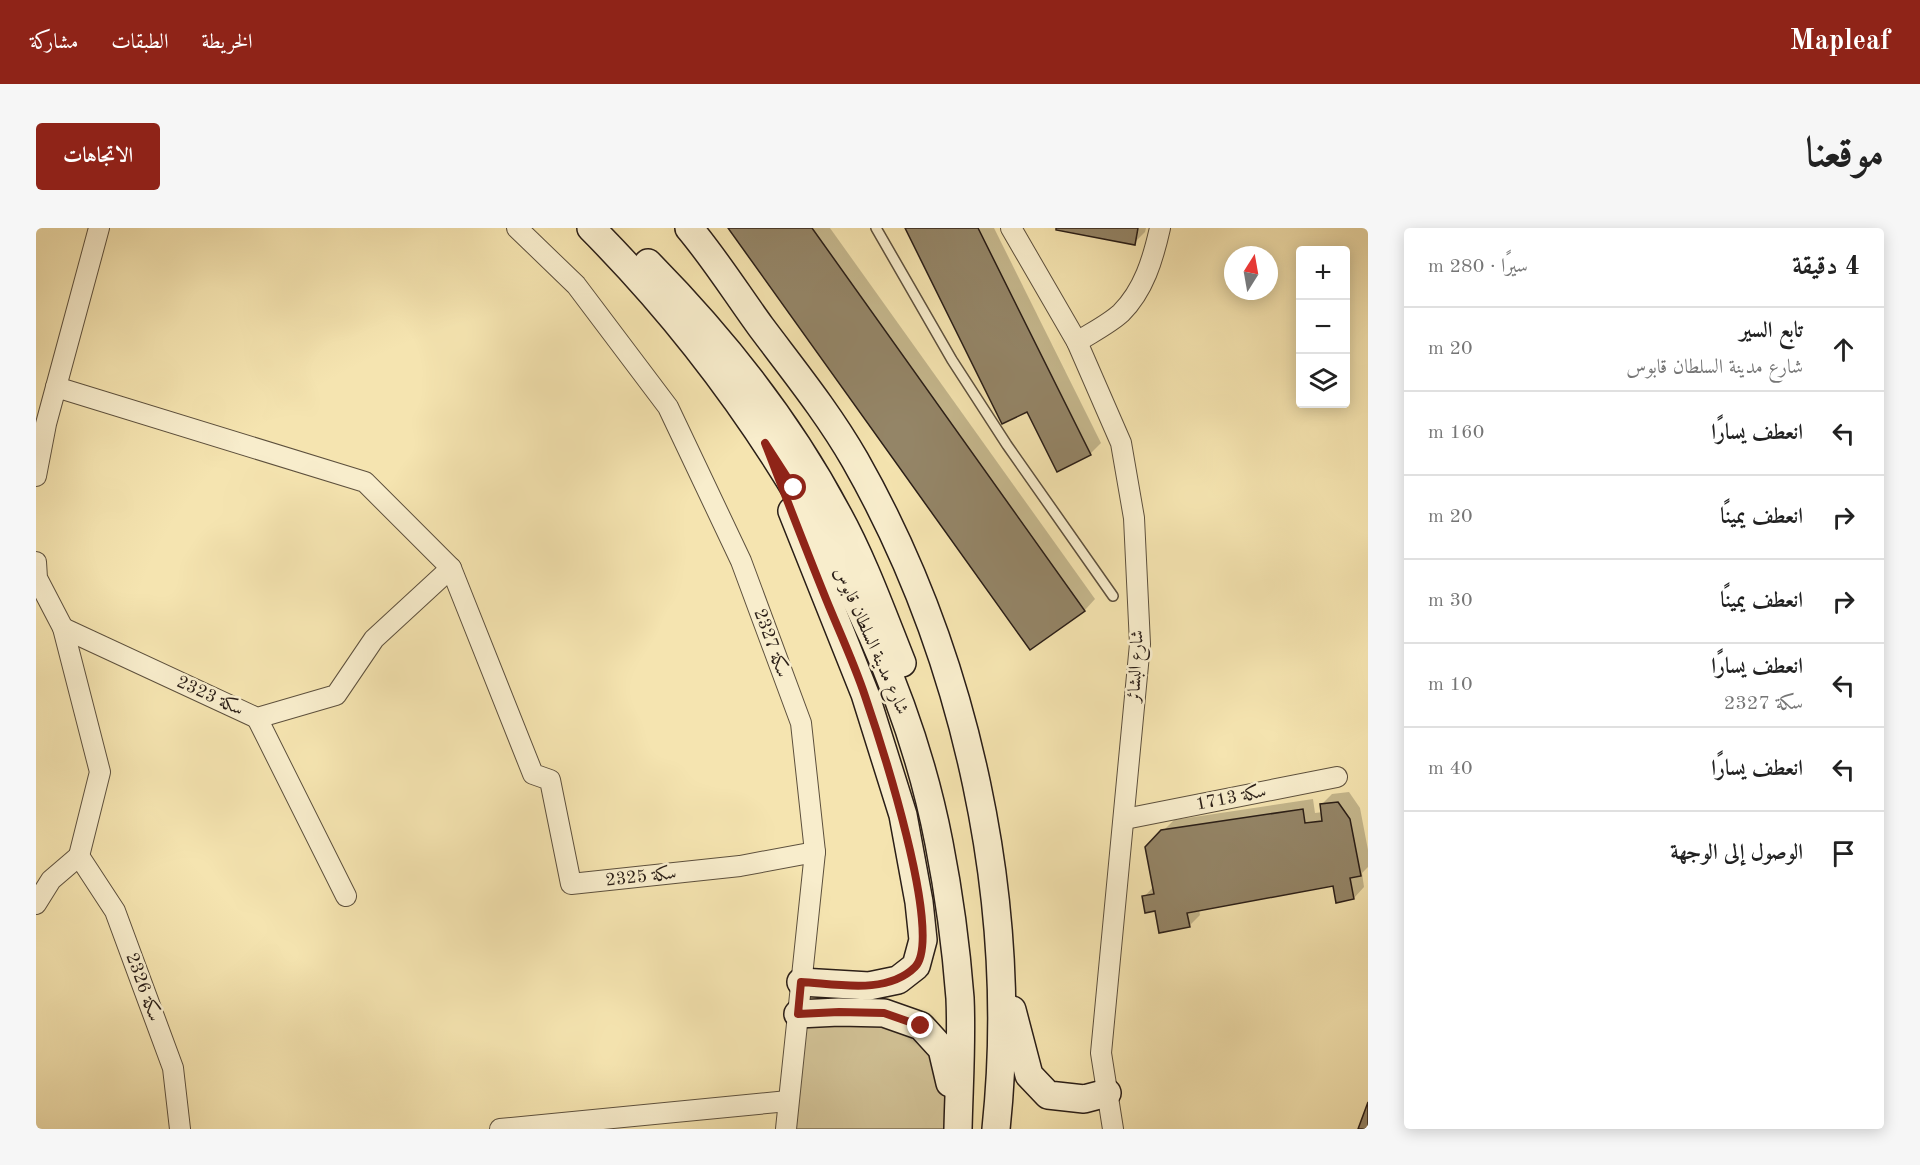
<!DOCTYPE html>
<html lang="ar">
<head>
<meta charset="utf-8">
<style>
	:root { --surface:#fff; --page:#f6f6f6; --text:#222; --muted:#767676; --line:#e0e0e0; --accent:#8f2418 }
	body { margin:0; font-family:"Old Standard TT",Amiri,serif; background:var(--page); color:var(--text); direction:rtl }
	.controls { position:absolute; right:18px; top:18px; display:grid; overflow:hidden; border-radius:6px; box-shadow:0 3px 15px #0003 }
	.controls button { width:54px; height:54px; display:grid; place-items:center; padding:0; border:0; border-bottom:2px solid var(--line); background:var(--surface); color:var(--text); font:30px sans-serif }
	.compass { position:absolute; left:1188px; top:18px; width:54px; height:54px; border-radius:50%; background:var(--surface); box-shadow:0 3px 15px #0003; rotate:11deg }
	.stop { position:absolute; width:18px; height:18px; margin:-14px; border:4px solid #8f2418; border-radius:50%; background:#fff }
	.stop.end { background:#8f2418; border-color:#fff; box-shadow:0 2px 6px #0008 }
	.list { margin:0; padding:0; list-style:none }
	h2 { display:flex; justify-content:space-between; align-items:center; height:78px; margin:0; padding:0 24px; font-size:26px }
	h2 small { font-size:20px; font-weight:400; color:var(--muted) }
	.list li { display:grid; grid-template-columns:39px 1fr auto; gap:18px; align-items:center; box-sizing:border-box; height:84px; padding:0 24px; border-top:2px solid var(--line) }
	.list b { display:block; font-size:22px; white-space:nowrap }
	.list p { margin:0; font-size:20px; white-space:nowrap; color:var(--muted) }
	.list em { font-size:20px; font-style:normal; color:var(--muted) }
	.icon { flex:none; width:33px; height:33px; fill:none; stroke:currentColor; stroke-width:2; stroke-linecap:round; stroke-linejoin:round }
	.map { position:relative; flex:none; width:1332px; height:901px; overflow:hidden; direction:ltr; border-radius:6px }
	header { display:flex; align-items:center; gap:36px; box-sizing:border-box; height:84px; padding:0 30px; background:var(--accent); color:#fff }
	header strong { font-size:28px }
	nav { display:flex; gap:33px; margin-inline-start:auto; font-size:21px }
	.intro { display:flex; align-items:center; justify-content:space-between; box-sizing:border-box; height:144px; padding:0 36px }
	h1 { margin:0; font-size:42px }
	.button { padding:15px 27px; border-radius:6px; background:var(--accent); color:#fff; font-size:21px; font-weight:700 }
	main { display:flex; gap:36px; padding:0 36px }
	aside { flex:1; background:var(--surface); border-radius:6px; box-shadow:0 3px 15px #0003 }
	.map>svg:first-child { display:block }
</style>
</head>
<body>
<header>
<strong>Mapleaf</strong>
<nav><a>الخريطة</a><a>الطبقات</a><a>مشاركة</a></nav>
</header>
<div class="intro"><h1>موقعنا</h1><a class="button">الاتجاهات</a></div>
<main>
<aside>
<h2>4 دقيقة<small>سيرًا · 280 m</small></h2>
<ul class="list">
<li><svg class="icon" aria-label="ahead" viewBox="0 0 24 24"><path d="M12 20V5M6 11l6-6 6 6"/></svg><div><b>تابع السير</b><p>شارع مدينة السلطان قابوس</p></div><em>20 m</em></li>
<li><svg class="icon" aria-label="left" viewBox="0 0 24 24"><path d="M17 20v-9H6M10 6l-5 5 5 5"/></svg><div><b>انعطف يسارًا</b></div><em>160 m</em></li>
<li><svg class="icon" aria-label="right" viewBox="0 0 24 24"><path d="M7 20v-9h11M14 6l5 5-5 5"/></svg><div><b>انعطف يمينًا</b></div><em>20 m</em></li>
<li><svg class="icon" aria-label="right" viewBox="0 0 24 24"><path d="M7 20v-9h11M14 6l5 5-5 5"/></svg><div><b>انعطف يمينًا</b></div><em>30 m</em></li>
<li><svg class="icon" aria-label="left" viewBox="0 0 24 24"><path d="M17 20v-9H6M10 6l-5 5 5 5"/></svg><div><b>انعطف يسارًا</b><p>سكة 2327</p></div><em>10 m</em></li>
<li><svg class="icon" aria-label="left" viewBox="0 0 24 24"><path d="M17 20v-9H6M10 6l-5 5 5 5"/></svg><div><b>انعطف يسارًا</b></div><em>40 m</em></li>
<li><svg class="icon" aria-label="arrive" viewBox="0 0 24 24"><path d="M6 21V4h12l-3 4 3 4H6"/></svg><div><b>الوصول إلى الوجهة</b></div></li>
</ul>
</aside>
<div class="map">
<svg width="1332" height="901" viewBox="0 0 1332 901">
	<rect width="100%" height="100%" fill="#f5e4b0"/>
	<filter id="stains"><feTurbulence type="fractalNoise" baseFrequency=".00333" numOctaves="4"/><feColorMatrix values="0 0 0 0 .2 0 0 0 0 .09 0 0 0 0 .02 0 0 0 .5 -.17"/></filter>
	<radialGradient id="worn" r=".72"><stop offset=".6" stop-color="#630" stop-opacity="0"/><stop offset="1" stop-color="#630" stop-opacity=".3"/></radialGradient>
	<path fill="#d2c296" stroke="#7e7056" stroke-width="1.5" d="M847 787 904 823 916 901H753L764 789Z"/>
	<g fill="#0003">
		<path d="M693 0H794L1059 371 1049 382 994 420Z"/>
		<path d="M871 0H958L1065 215 1054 226 992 182Z"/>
		<path d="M1022 0H1110L1109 4 1098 15Z"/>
		<path d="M1313 564 1324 580 1332 622V639L1326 645 1328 659 1318 670 1298 656 1163 681 1164 687 1153 698 1108 669 1118 658 1111 619 1138 592 1277 571 1279 585 1287 584 1285 577 1296 566Z"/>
	</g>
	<g fill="#948567" stroke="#2a1e17" stroke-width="1.5">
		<path d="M692 0H776L1049 383 994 422Z"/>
		<path d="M869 0H942L1055 227 1021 244 991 184 966 196Z"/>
		<path d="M1020 0H1102L1099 17 1020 2Z"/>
		<path d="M1302 574 1314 591 1325 648 1314 650 1318 671 1300 675 1297 658 1151 685 1154 699 1123 705 1119 683 1109 685 1106 668 1118 666 1109 619 1125 602 1267 581 1269 595 1286 593 1284 576Z"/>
		<path d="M1332 874V901H1322Z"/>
	</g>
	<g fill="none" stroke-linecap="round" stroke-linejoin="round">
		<defs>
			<path id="service" d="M840 0 916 132 971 217 1077 368"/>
			<g id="minor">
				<path d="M481 0 540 57 632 179 705 333 765 495 779 624 750 901"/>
				<path d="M975 0 1041 114 1085 215 1098 290 1104 416 1065 825 1077 901"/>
				<path d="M1041 114C1055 105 1073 96 1085 85 1108 62 1117 31 1124 0"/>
				<path d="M20 159 329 254 415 340 497 546 514 552 535 656 704 638 779 624"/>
				<path d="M0 248 10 196 63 0"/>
				<path d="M0 334 1 350 27 400 64 544 43 628"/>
				<path d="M27 400 221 490 300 467 338 411 415 340"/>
				<path d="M221 490 310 668"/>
				<path d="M1089 591 1301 549"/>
				<path d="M43 628 79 683 137 840 144 901"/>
				<path d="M0 676 15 652 43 628"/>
				<path d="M464 901 752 873"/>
			</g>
			<g id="secondary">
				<path d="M555 0C714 160 860 391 903 615 913 666 920 718 924 770 926 813 923 857 922 901"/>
				<path d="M653 0C679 31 701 66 725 99 758 143 792 185 819 232 931 429 984 675 960 901"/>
				<path d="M612 35C685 109 752 193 801 285 827 332 846 385 866 435"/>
				<path d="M756 283 829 466 867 587 883 674 887 712 880 738 862 752 833 758 765 754"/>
				<path d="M976 782 993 847 1012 867 1048 871 1071 865"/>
				<path d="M762 786 803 784 848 785 885 798 906 821 914 855"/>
			</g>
		</defs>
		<use href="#service" stroke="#5d503d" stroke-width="12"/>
		<use href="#minor" stroke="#5d503d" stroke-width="22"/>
		<use href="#secondary" stroke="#2a1e17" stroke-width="30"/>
		<use href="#service" stroke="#f8edcc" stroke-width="9"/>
		<use href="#minor" stroke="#f8edcc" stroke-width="20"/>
		<use href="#secondary" stroke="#f8edcc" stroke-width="27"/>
	</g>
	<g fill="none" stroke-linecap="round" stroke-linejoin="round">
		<path stroke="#8f2418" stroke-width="8" d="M758 260 729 215C749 267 769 319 790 371 803 403 818 435 829 468 843 509 909 709 879 739 851 767 801 756 765 754L762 786 803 784 848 785 885 798"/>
	</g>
	<g text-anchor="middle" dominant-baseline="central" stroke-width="5" stroke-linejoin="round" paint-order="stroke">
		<g font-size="18" fill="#2a1e17" stroke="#f8edcc">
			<text transform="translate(835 413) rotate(66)">شارع مدينة السلطان قابوس</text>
			<text transform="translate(735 415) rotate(70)">سكة 2327</text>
			<text transform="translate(1100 438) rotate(-87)">شارع البشائر</text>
			<text transform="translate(174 468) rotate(25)">سكة 2323</text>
			<text transform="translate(1195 570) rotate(-11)">سكة 1713</text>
			<text transform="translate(605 649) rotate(-6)">سكة 2325</text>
			<text transform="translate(107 759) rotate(70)">سكة 2326</text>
		</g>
	</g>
	<rect width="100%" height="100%" filter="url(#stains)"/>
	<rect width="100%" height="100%" fill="url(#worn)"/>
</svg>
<div class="controls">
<button>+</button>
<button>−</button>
<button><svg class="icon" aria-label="layers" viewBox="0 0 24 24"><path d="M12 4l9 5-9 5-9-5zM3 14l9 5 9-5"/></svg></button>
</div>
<svg class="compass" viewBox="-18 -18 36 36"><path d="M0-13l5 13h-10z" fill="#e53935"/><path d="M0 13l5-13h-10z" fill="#767676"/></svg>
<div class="stop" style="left:758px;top:260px"></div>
<div class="stop end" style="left:885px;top:798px"></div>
</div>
</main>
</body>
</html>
